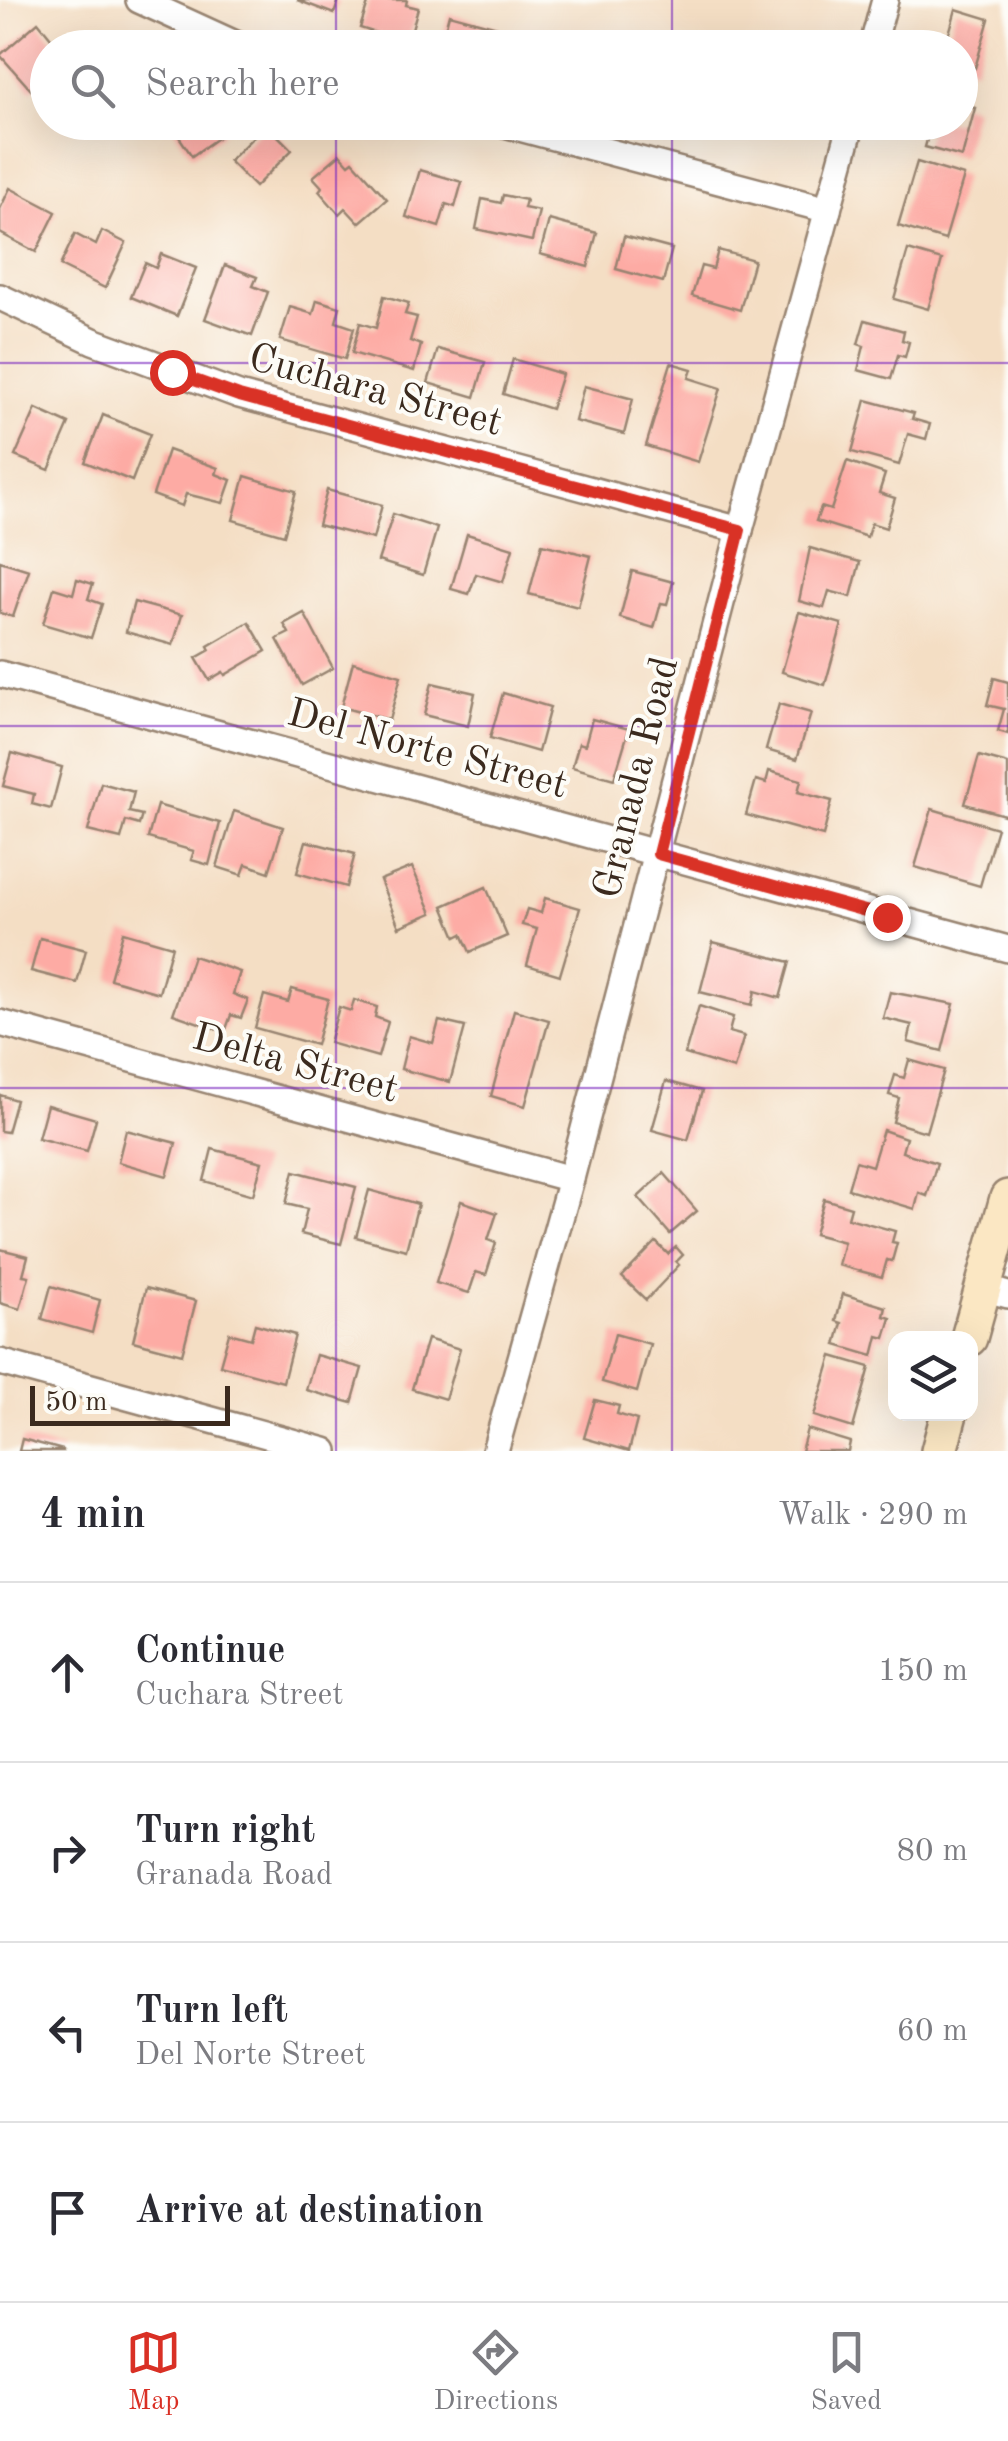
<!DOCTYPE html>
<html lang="en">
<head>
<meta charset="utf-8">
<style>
	:root { --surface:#fff; --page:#f7f7f7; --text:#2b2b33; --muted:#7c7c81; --line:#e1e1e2; --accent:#d93025 }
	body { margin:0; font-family:"Old Standard TT",serif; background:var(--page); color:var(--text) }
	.controls { position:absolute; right:30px; bottom:30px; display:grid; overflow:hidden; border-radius:20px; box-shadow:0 10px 40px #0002 }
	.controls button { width:90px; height:90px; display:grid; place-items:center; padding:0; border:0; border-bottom:2px solid var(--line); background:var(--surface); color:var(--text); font:50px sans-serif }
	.scale { position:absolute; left:30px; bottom:25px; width:200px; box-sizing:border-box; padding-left:10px; border:5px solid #3b2a1e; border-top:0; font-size:28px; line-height:35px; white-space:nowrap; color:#3b2a1e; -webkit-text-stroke:8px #fdfcf7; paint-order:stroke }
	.stop { position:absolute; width:30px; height:30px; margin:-22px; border:8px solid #d93025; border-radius:50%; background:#fff }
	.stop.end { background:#d93025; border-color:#fff; box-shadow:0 2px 10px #0008 }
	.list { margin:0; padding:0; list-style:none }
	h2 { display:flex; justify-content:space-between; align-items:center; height:130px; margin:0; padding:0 40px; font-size:42px }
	h2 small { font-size:32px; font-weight:400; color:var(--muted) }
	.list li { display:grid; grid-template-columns:65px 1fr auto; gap:30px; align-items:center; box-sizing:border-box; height:180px; padding:0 40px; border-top:2px solid var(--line) }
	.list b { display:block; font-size:38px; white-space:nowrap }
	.list p { margin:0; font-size:32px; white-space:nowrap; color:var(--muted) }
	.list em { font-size:32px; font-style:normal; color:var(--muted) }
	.icon { flex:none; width:55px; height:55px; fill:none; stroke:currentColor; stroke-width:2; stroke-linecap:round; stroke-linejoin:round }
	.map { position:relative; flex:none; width:1008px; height:1451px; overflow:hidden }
	.search { position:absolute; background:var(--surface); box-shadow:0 10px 40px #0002; left:30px; right:30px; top:30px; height:110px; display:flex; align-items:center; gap:25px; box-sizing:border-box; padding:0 35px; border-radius:55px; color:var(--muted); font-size:38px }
	.sheet { height:850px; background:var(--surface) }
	nav { display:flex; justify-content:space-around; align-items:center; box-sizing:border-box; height:140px; border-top:2px solid var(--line); background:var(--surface); font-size:28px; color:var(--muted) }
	nav a { display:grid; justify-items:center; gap:5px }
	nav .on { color:var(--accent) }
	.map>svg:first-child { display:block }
</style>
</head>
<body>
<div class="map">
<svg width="1008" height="1451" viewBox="0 0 1008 1451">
	<rect width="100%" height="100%" fill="#fdfcf7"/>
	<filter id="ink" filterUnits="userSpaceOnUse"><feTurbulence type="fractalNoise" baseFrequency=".01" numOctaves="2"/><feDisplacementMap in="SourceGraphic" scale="20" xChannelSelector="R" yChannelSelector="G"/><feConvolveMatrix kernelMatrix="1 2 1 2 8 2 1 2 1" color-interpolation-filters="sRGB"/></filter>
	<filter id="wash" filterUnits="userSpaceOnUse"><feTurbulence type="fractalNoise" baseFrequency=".0048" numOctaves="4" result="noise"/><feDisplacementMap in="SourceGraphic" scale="40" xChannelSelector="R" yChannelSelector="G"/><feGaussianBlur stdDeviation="2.25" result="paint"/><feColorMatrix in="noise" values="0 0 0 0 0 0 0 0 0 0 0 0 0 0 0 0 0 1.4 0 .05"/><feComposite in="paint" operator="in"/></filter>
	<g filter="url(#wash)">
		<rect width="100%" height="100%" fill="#f4dec4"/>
		<g id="blocks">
			<g fill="#fdaba4">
				<path d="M297 0H339L334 14Z"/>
				<path d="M369 0H407L406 5 418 8 408 43 360 28Z"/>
				<path d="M956 9 989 19 975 68 960 63V48H945Z"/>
				<path d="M449 14 497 27 491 48H440Z"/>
				<path d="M38 22 59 48H48V76L31 90 0 55Z"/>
				<path d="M523 32 571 44 570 48H519Z"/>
				<path d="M960 104 975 108 962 157 925 147 932 122H960Z"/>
				<path d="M169 122H215L223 134 192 156Z"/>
				<path d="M758 122H789L786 132Z"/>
				<path d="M266 124 292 150 255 187 229 161Z"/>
				<path d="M340 154 349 164 353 161 387 199 359 223 345 208 339 214 319 191 322 187 313 177Z"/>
				<path d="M917 162 964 176 945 240 898 226Z"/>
				<path d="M420 170 462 182 455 207 446 204 439 227 406 217Z"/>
				<path d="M10 188 56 212 36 252 0 233V209Z"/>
				<path d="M503 195 526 200 524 208 539 211 532 241 476 229 482 199 501 203Z"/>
				<path d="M549 220 597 233 588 267 540 254Z"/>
				<path d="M102 231 126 243 105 288 60 266 75 234 96 245Z"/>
				<path d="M624 236 672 249 663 282 616 269Z"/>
				<path d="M718 250 754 260 740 310 692 296 701 266 713 269Z"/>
				<path d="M908 250 942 260 928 309 894 299Z"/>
				<path d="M161 254 196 268 177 316 131 297 145 263 156 268Z"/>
				<path d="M225 265 257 277 253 286 268 292 252 336 205 319Z"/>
				<path d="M384 296 409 303 405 314 417 317 410 341 421 345 414 371 352 353 360 323 376 328Z"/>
				<path d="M317 300 340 307 336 322 354 328 345 359 280 340 290 307 313 314Z"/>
				<path d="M865 320 904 331 902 340 909 342 905 357 898 355 891 379 858 370 864 346 858 344Z"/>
				<path d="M438 349 485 362 475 397 428 383Z"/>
				<path d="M513 359 562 374 551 409 503 394Z"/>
				<path d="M671 363 692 369 689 378 721 388 698 462 646 446Z"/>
				<path d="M584 386 633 399 624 434 575 421Z"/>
				<path d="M866 400 914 413 912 419 930 424 926 439 908 434 899 465 852 452Z"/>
				<path d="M36 409 69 424 49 470 15 456Z"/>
				<path d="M103 415 150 434 132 481 85 462Z"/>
				<path d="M168 450 218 468 216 474 231 480 223 503 186 494 182 506 153 495Z"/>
				<path d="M847 461 885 474 879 493 895 498 886 528 871 523 867 537 816 521 821 507 831 510Z"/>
				<path d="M245 476 296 491 284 535 233 520Z"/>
				<path d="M327 490 382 505 373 539 318 525Z"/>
				<path d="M393 514 437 528 423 575 378 561Z"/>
				<path d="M467 534 513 548 503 582 476 574 469 594 451 589Z"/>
				<path d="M542 544 591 556 578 607 529 594Z"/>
				<path d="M810 548 860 562 851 597 829 591 824 608 799 601Z"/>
				<path d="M0 561 29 570 13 617 0 613Z"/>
				<path d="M632 571 673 582 667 604 661 603 654 628 620 618Z"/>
				<path d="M77 579 93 584 88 599 102 604 91 638 43 624 54 588 73 594Z"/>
				<path d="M134 602 182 615 173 645 126 632Z"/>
				<path d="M799 612 842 624 825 685 782 672Z"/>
				<path d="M304 613 333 668 302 685 277 639 289 633 284 624Z"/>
				<path d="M249 622 266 651 225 675 223 672 209 680 196 658 210 650 208 646Z"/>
				<path d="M353 662 401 676 389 720 341 707Z"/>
				<path d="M994 678 1008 682V734L998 731 1004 709 987 705Z"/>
				<path d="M432 683 475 693 468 726 424 715Z"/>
				<path d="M503 693 550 707 538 752 490 738Z"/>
				<path d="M779 704 811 713 797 759 766 750Z"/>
				<path d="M592 719 629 729 614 779 572 767 579 743 585 745Z"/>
				<path d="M12 753 62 767 51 809 32 804 34 794 3 786Z"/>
				<path d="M979 756 1008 764V816L965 804Z"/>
				<path d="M769 771 801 780 798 792 832 801 823 836 746 815 756 780 766 783Z"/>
				<path d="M101 783 134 792 129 812 142 815 139 825 126 821 121 839 88 831Z"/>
				<path d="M157 805 220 823 209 865 191 860 194 851 148 838Z"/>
				<path d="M932 809 997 828 980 886 915 867Z"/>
				<path d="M234 811 283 827 269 872 246 864 242 875 217 867Z"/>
				<path d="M306 841 355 854 346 887 297 873Z"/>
				<path d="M412 867 432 913 399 927 380 880Z"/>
				<path d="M486 887 507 936 470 952 462 934 456 937 443 906Z"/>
				<path d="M545 898 580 908 560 975 527 965 537 929 522 925 527 909 541 913Z"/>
				<path d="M123 932 172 946 159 993 110 979Z"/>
				<path d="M40 938 86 950 77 983 31 971Z"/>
				<path d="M713 942 790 962 780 998 755 991 752 1005 700 992Z"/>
				<path d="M193 956 240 972 233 994 248 1000 241 1018 231 1015 225 1032 173 1014Z"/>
				<path d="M292 989 328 999 316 1045 255 1028 264 995 288 1002Z"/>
				<path d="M890 992 954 1004 942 1051 908 1042 912 1025 883 1018Z"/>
				<path d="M354 1000 377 1007 375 1017 388 1022 378 1057 329 1043 339 1007 351 1011Z"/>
				<path d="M699 1006 733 1017 729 1032 744 1036 734 1069 685 1054Z"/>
				<path d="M514 1010 549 1020 525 1106 491 1096Z"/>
				<path d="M439 1021 465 1027 450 1082 401 1069 409 1036 433 1043Z"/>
				<path d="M909 1060 944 1070 926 1132 893 1122 899 1098 889 1095 895 1075 904 1078Z"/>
				<path d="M666 1081 702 1091 688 1140 652 1130Z"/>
				<path d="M0 1095 16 1100 7 1132 0 1131Z"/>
				<path d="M47 1105 96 1119 87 1151 38 1138Z"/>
				<path d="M126 1130 176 1143 167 1176 118 1162Z"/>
				<path d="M883 1130 906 1138 902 1152 937 1163 927 1196 919 1193 915 1209 848 1189 856 1161 872 1166Z"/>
				<path d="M212 1149 262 1162 253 1195 204 1181Z"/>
				<path d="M294 1171 356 1187 341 1244 301 1234 307 1209 286 1204Z"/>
				<path d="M664 1173 697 1211 670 1234 638 1197Z"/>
				<path d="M369 1190 418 1204 406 1250 356 1237Z"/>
				<path d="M824 1199 851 1207 848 1218 895 1231 892 1242 897 1243 892 1261 887 1260 882 1277 838 1265 844 1242 814 1234Z"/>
				<path d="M461 1201 497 1213 488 1240 496 1243 486 1275 476 1272 469 1293 436 1283Z"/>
				<path d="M656 1242 668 1254 676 1247 683 1255 676 1262 679 1265 646 1300 622 1277Z"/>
				<path d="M0 1249 28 1256 23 1275 29 1276 20 1309 0 1303Z"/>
				<path d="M51 1286 100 1300 92 1333 42 1319Z"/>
				<path d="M146 1288 196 1301 182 1354 133 1341Z"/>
				<path d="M843 1294 886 1307 884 1316 891 1318 885 1338 878 1336 873 1356 836 1345 842 1323 836 1321Z"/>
				<path d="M255 1324 295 1335 283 1382 220 1365 229 1333 251 1339Z"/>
				<path d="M615 1334 650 1344 637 1392 602 1382Z"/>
				<path d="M427 1339 460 1349 445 1399 412 1389Z"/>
				<path d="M316 1355 362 1368 352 1403 306 1390Z"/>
				<path d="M832 1356 870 1367 853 1428 814 1416Z"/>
				<path d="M595 1400 619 1406 617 1414 637 1420 629 1451 584 1438Z"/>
				<path d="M807 1429 850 1442 848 1451H801Z"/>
				<path d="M22 1439 63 1450V1451H19Z"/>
			</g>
		</g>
	</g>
	<g filter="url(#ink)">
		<use href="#blocks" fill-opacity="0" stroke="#988471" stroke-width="2.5"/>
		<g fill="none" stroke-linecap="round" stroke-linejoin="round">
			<defs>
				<g id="street">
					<path d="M139 0 244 48"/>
					<path d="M872 48 885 0"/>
					<path d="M497 122 828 210"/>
					<path d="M0 297 93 341 239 395 740 530"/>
					<path d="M0 674 1008 949"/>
					<path d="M0 1023 571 1179"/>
					<path d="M982 1288 1008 1295"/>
					<path d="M0 1362 325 1451"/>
					<path d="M495 1451 571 1179 740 530 852 122"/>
				</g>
				<g id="secondary">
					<path d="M969 1338 1008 1198"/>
					<path d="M939 1451 949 1414"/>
				</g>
			</defs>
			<use href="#street" stroke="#988471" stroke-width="30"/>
			<use href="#secondary" stroke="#988471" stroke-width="40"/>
			<use href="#street" stroke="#fff" stroke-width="25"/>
			<use href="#secondary" stroke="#fbe7c3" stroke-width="35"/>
		</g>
	</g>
	<g fill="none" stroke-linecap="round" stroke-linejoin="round" filter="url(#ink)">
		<path stroke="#d93025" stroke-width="12" d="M172 372 239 396 740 530 658 854 887 917"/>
	</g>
	<path fill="none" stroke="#7b2cbf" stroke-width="2.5" stroke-opacity="0.55" d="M336 0V48M672 0V48M336 122V1451M672 122V1451M0 363H1008M0 726H1008M0 1088H1008"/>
	<g text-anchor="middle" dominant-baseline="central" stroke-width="8" stroke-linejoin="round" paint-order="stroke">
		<g font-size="40" fill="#3b2a1e" stroke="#fdfcf7">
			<text transform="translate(375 392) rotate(15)">Cuchara Street</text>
			<text transform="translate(427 751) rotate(15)">Del Norte Street</text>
			<text transform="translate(638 778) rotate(-76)">Granada Road</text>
			<text transform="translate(295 1065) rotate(15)">Delta Street</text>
		</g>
	</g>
</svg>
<div class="controls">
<button><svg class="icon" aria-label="layers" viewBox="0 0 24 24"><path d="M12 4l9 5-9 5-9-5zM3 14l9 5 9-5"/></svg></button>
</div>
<div class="scale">50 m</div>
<div class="stop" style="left:172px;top:372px"></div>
<div class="stop end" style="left:887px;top:917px"></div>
<div class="search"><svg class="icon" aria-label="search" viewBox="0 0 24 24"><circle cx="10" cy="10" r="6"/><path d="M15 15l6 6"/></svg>Search here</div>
</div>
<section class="sheet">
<h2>4 min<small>Walk · 290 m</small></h2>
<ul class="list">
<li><svg class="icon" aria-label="ahead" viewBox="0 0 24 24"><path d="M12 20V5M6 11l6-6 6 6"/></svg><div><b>Continue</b><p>Cuchara Street</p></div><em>150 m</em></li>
<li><svg class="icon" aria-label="right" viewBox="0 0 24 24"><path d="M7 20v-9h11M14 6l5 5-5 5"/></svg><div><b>Turn right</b><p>Granada Road</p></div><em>80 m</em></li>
<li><svg class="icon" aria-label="left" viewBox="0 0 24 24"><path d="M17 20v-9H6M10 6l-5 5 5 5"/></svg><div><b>Turn left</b><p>Del Norte Street</p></div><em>60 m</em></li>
<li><svg class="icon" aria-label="arrive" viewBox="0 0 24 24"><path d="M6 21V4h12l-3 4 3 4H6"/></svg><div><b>Arrive at destination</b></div></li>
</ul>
</section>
<nav>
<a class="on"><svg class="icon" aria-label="map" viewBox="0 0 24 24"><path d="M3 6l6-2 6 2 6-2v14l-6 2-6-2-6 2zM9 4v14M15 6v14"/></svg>Map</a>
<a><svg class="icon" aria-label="directions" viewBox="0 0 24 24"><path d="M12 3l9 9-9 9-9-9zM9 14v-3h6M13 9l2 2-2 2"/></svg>Directions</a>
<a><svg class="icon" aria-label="saved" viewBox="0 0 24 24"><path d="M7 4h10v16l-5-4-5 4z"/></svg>Saved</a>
</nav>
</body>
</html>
